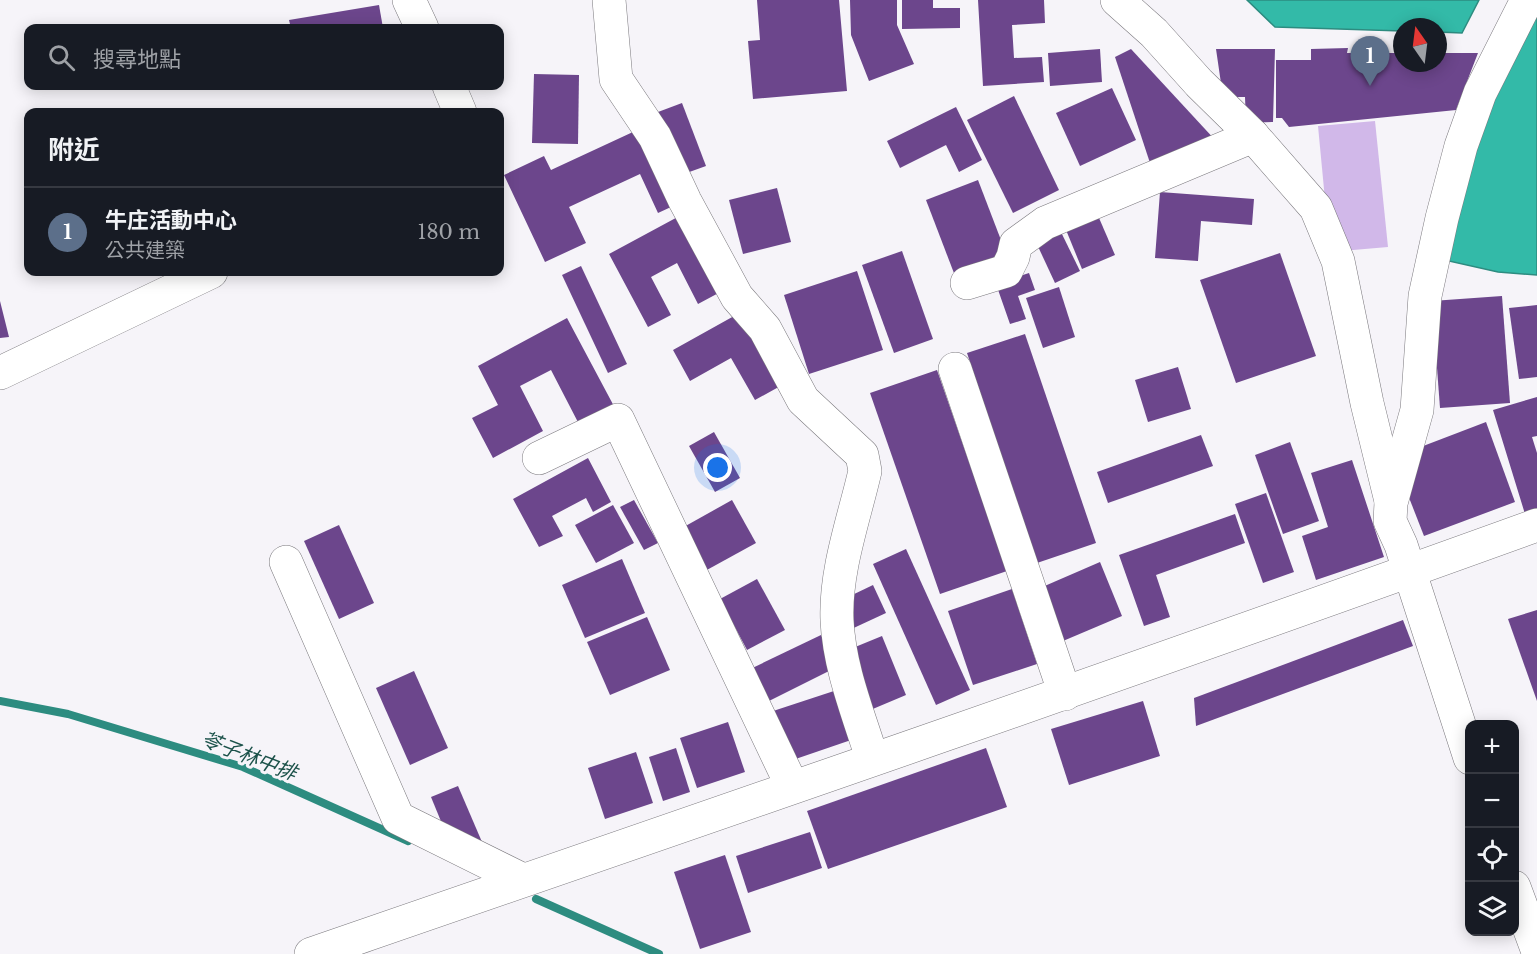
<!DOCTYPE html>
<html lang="zh-TW">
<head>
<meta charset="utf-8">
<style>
	:root { --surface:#171b24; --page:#242831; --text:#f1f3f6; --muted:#9ea1a6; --line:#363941; --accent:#31776c }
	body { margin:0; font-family:"Libre Baskerville","Noto Sans TC",serif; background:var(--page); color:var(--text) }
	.controls { position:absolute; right:18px; bottom:18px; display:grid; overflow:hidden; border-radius:12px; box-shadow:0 3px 15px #0003 }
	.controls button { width:54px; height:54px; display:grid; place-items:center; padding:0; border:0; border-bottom:2px solid var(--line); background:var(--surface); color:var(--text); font:30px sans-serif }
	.compass { position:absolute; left:1393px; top:18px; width:54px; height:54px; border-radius:50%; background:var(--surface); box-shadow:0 3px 15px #0003; rotate:346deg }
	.you { position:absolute; left:718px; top:468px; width:21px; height:21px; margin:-15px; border:4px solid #fff; border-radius:50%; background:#1a73e8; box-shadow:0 0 0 9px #1a73e833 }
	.badge { display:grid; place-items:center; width:39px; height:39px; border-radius:50%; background:var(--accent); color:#fff; font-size:20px; font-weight:700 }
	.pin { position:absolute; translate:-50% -50px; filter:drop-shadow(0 2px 3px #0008) }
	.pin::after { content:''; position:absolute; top:32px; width:21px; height:18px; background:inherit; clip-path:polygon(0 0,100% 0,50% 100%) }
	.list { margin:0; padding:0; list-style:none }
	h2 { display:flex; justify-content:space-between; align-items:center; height:78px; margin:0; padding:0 24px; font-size:26px }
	h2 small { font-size:20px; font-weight:400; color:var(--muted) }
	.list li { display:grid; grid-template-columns:39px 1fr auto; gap:18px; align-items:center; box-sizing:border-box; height:90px; padding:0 24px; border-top:2px solid var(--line) }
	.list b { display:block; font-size:22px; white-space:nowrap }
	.list p { margin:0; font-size:20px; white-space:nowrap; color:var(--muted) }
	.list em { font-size:20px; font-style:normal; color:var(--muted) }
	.icon { flex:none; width:33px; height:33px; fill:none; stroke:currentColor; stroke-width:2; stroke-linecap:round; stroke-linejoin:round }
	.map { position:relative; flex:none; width:1537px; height:954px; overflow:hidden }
	.search { position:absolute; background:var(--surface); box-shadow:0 3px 15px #0003; left:24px; top:24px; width:480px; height:66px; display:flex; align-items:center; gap:15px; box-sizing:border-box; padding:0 21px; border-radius:12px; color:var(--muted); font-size:22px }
	.panel { position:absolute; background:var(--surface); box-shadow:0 3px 15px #0003; left:24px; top:108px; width:480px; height:168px; border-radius:12px }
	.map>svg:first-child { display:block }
</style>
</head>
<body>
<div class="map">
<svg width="1537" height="954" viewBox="0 0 1537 954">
	<rect width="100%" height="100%" fill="#f6f4f9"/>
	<path fill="#d1b8e9" d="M1375 121 1388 247 1330 252 1318 126Z"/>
	<g fill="#33baa8" stroke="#2d8c80" stroke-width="1.5">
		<path d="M1247 0H1479L1462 33 1438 32V27H1402V31L1275 27Z"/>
		<path d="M1537 10V275L1498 272 1440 259 1471 143Z"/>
	</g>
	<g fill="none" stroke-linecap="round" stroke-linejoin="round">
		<g stroke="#2d8c80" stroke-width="8">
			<path d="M0 701 68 714 243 767 408 841"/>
			<path d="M536 899 659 954"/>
		</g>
	</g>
	<g fill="#6c468c">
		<path d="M757 0H839L847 91 753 99 748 41 760 40Z"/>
		<path d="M850 0H897V25L914 64 869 81 851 35Z"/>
		<path d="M902 0H933V8H960V28L902 29Z"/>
		<path d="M978 0H1044L1045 23 1012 25 1014 58 1042 57 1044 82 983 86Z"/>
		<path d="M379 5 383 28H291L289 20Z"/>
		<path d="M1348 48 1347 53H1402V63H1438V53H1478L1456 110 1289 127 1282 118H1276V60H1311V49Z"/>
		<path d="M1100 49 1102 82 1050 86 1048 53Z"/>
		<path d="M1131 49 1217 142 1152 169 1115 57Z"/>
		<path d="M1216 49H1275L1273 122 1246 123 1245 97H1223Z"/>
		<path d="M534 74 579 75 578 144 532 143Z"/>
		<path d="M1112 88 1136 140 1080 166 1056 113Z"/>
		<path d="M1014 96 1059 190 1013 213 967 120Z"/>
		<path d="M682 103 706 166 681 175 658 112Z"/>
		<path d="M956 107 982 160 959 172 946 145 900 168 887 141Z"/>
		<path d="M648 125 684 201 658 213 640 174 569 207 586 243 545 262 504 175 544 156 551 170Z"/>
		<path d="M978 180 1009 261 957 281 926 200Z"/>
		<path d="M777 188 791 242 743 254 729 200Z"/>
		<path d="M1160 192 1254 199 1252 225 1201 221 1198 261 1155 258Z"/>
		<path d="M1096 211 1115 255 1082 269 1064 225Z"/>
		<path d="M685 213 726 289 698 304 677 263 651 277 671 315 648 327 609 254Z"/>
		<path d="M1059 228 1080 271 1055 283 1035 240Z"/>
		<path d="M902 251 933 339 894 353 862 265Z"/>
		<path d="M1280 253 1316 356 1236 383 1200 280Z"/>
		<path d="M581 266 627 364 608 373 562 275Z"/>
		<path d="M857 271 883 350 809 374 784 295Z"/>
		<path d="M1029 273 1035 290 1018 296 1026 319 1010 324 996 284Z"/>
		<path d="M1059 287 1075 337 1043 348 1026 298Z"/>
		<path d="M1502 296 1510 403 1440 408 1432 301Z"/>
		<path d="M0 301 9 337 0 338Z"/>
		<path d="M1537 305V377L1519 379 1509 308Z"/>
		<path d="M743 311 784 384 755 400 731 358 690 381 673 350Z"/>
		<path d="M567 318 616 410 581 428 551 370 520 386 543 431 493 458 472 418 498 405 478 366Z"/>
		<path d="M1025 334 1096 543 1037 563 967 353Z"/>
		<path d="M1178 367 1191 409 1148 422 1135 380Z"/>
		<path d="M937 370 1007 571 940 594 870 393Z"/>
		<path d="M1537 397V436L1532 437 1537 453V510L1525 514 1493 410Z"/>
		<path d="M1486 422 1515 502 1424 536 1408 495 1418 448Z"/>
		<path d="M714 432 740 478 715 492 689 446Z"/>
		<path d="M1201 435 1213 466 1108 503 1097 472Z"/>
		<path d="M1290 442 1319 521 1283 534 1255 455Z"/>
		<path d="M588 458 611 502 593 512 586 498 552 516 563 536 539 547 513 499Z"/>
		<path d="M1352 460 1384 557 1316 580 1302 536 1328 527 1311 473Z"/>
		<path d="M1266 493 1294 572 1263 583 1235 504Z"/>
		<path d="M634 500 658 543 644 550 620 507Z"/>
		<path d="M732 500 756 543 705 571 682 528Z"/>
		<path d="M613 505 634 543 596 563 575 525Z"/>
		<path d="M1235 514 1245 543 1156 575 1170 617 1144 626 1119 555Z"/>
		<path d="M339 525 374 603 339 619 304 541Z"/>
		<path d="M906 549 970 690 936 705 873 564Z"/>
		<path d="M622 559 645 613 585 638 562 585Z"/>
		<path d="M1100 562 1122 616 1063 641 1040 588Z"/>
		<path d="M757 579 785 630 747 650 720 599Z"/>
		<path d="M873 585 886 613 845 632 848 597Z"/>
		<path d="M1012 589 1037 664 973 685 948 611Z"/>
		<path d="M1537 610V701L1508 619Z"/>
		<path d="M647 617 670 670 610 695 587 642Z"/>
		<path d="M1403 620 1413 646 1196 726 1194 698Z"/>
		<path d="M821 635 837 667 761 705 744 672Z"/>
		<path d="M882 636 906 695 868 711 843 652Z"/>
		<path d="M414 671 448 748 410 765 376 688Z"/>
		<path d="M837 690 854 739 781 764 764 714Z"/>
		<path d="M1143 701 1160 756 1069 785 1051 729Z"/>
		<path d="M728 722 745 772 697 788 680 738Z"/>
		<path d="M676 748 690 792 663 801 649 757Z"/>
		<path d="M986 748 1007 807 828 869 807 811Z"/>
		<path d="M636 752 653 803 605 819 588 768Z"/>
		<path d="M458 786 482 842 454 853 431 797Z"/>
		<path d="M810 832 822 868 748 893 736 856Z"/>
		<path d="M725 855 751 932 700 949 674 872Z"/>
	</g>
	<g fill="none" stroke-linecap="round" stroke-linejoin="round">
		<defs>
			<g id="minor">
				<path d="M409 0 422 28"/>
				<path d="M609 0 616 79 655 137 685 201 737 297 765 329 803 400 862 455 865 471C854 519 835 570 837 620 839 667 858 713 872 758"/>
				<path d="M1117 0 1154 33 1199 83 1253 136 1316 208 1338 261 1367 403 1391 501"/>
				<path d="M449 86 460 112"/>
				<path d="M967 283 1006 271 1013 257 1016 244 1045 223 1253 136"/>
				<path d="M955 369 1065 694"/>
				<path d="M0 373 211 272"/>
				<path d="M539 458 618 420 792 786"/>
				<path d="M286 562 398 818 523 880"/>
				<path d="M1470 758 1401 545 1390 521 1391 503 1417 410 1425 296 1442 218 1461 146 1480 93 1527 0"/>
				<path d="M1514 887 1537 949"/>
				<path d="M311 954C720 813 1130 672 1537 525"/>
			</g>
		</defs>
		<use href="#minor" stroke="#7b797e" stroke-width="34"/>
		<use href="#minor" stroke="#fff" stroke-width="33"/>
	</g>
	<g text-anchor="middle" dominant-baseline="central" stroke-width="6" stroke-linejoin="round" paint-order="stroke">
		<g font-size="20" font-style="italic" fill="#1c524a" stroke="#f6f4f9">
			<text transform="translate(249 756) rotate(21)">苓子林中排</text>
		</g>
	</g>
</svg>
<div class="controls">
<button>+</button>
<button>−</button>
<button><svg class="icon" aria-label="locate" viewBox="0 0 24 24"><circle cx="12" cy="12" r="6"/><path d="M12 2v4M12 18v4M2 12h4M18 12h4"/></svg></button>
<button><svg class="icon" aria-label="layers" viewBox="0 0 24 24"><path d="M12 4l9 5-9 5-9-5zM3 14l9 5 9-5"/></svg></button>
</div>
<svg class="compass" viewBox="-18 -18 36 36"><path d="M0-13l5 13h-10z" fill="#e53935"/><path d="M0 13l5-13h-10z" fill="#9ea1a6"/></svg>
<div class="you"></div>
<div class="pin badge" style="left:1370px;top:86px;background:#5c6f8a">1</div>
<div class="search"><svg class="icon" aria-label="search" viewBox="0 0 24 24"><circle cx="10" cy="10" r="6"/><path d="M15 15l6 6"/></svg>搜尋地點</div>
<section class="panel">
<h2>附近<small></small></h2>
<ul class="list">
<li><span class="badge" style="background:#5c6f8a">1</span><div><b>牛庄活動中心</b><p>公共建築</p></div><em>180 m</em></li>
</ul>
</section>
</div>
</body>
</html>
